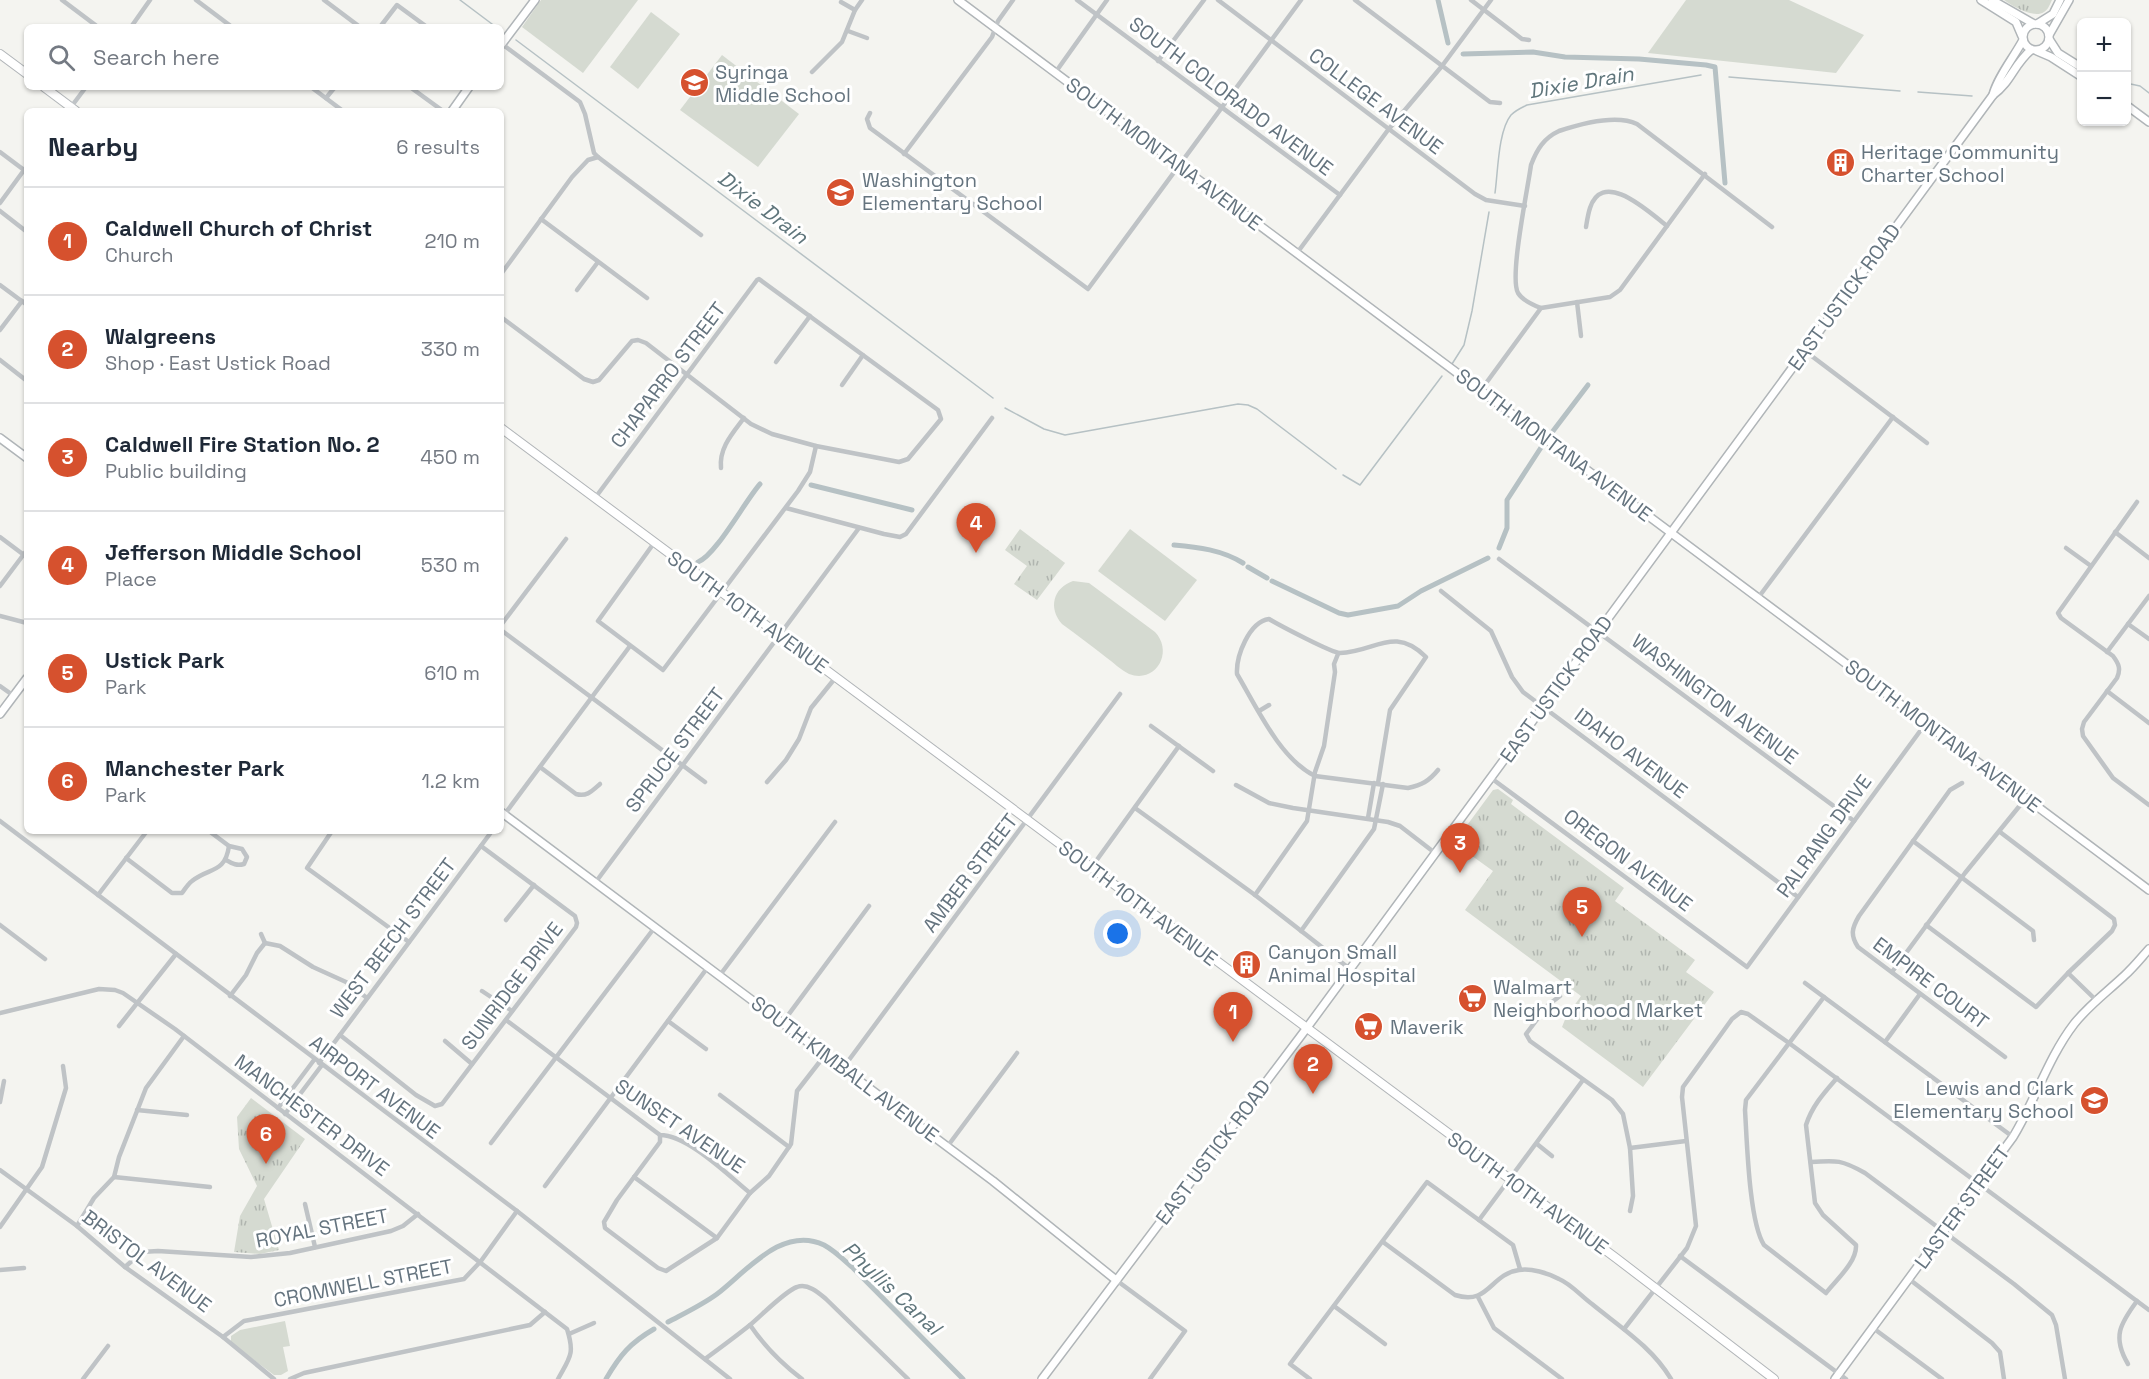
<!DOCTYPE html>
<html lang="en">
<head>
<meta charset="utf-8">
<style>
	:root { --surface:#fff; --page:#f6f6f7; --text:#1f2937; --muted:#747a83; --line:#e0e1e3; --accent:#d6512e }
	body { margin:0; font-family:"Space Grotesk",sans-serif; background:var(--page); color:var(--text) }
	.controls { position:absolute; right:18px; top:18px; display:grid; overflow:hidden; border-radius:9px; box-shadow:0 2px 4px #0004 }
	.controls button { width:54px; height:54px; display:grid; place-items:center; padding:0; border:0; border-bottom:2px solid var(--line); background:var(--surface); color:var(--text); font:30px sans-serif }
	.you { position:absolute; left:1118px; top:934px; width:21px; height:21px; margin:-15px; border:4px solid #fff; border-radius:50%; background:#1a73e8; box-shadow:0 0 0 9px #1a73e833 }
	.badge { display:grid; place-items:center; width:39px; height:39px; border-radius:50%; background:var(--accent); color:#fff; font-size:20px; font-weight:700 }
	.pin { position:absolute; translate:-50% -50px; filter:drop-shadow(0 2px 3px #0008) }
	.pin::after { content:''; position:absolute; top:32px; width:21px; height:18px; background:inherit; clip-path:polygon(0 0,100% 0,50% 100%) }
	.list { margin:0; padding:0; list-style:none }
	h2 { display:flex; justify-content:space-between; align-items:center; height:78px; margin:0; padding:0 24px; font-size:26px }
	h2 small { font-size:20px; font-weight:400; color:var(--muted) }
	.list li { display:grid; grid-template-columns:39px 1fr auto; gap:18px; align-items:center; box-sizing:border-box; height:108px; padding:0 24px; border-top:2px solid var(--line) }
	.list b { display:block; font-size:22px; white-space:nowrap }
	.list p { margin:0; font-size:20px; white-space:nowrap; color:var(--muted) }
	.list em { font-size:20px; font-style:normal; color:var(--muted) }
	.icon { flex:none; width:33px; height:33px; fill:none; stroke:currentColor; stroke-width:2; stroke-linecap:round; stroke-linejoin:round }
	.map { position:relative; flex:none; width:2149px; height:1379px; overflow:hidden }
	.search { position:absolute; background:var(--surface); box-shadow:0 2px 4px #0004; left:24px; top:24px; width:480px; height:66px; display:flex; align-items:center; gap:15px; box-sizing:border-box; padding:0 21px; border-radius:9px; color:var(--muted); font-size:22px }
	.panel { position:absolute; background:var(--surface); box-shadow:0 2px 4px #0004; left:24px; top:108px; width:480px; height:726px; border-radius:9px }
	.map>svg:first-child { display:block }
</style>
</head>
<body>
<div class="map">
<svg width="2149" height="1379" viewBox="0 0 2149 1379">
	<defs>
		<pattern id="park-tufts" width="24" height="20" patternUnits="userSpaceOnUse" patternTransform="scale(1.5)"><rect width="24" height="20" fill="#d5dad1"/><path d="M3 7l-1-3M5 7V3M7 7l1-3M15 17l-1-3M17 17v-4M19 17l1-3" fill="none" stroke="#b0b5af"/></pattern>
	</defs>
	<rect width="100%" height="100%" fill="#f4f4f0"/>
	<g fill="#d5dad1">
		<path d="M541 0H638L583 73 522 27Z"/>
		<path d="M1686 0H1789L1864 35 1836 73 1648 53Z"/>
		<path d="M651 12 680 34 638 89 610 67Z"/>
		<path d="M722 55 799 114 758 167 680 110Z"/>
		<path d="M1130 529 1197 580 1165 621 1098 571Z"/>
		<path d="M1073 581 1089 583 1155 632C1174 652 1156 684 1129 674 1121 670 1114 663 1107 658 1092 646 1077 635 1062 624 1048 608 1053 588 1073 581Z"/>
		<path d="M285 1321 290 1346 283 1347 288 1371 281 1375H274L231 1343V1336L240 1330Z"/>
	</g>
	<g fill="url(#park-tufts)">
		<path d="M2004 0H2052C2050 4 2048 10 2044 12 2034 19 2012 6 2004 0Z"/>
		<path d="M1020 529 1065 563 1037 600 1014 584 1027 566 1005 550Z"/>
		<path d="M1498 789 1513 800 1511 804 1624 888 1615 901 1695 960 1686 972 1714 992 1643 1087 1562 1027 1566 1017 1581 996 1465 910 1493 871 1454 843 1493 790Z"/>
		<path d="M251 1098 305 1139 264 1199 279 1250 260 1254 234 1252 240 1216 257 1186 239 1149 237 1117Z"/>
	</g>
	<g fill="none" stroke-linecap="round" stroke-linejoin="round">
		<g stroke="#b6c1c4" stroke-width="1.5">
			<path d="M460 0 496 27"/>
			<path d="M516 40 993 398"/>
			<path d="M1729 77 1900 91"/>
			<path d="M2126 83 2140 86 2149 93"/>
			<path d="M1918 92 1972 96"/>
			<path d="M1495 193C1498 172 1498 131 1511 115 1516 110 1521 108 1527 105L1701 75"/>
			<path d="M1452 364 1464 345 1472 311 1489 212"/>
			<path d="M1005 408 1044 429 1065 435 1238 404 1248 405 1257 409 1336 469"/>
			<path d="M1343 475 1360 485 1442 376"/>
		</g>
		<g stroke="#b6c1c4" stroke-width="5">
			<path d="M1438 0 1448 43"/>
			<path d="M1463 54 1533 52 1565 57 1639 59 1706 65 1715 67 1725 183"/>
			<path d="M1550 435 1588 385"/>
			<path d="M811 485 912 510"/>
			<path d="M1174 545C1198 547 1222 550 1243 563"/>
			<path d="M1499 548 1507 528V500L1542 446"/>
			<path d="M698 562C716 555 745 501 760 484"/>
			<path d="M1248 567 1267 578"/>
			<path d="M1272 581 1339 613 1348 615 1398 606 1421 591 1488 558"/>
			<path d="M668 1322C685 1313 702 1305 717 1294 746 1272 782 1225 824 1245 835 1251 844 1260 853 1268L963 1379"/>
			<path d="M606 1379C620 1355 630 1343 654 1329"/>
		</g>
		<defs>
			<g id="secondary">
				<path d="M958 0 2149 890"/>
				<path d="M1981 0 2016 22 2022 36"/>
				<path d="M1992 0 2034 24"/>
				<circle cx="2036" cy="37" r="13"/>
				<path d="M2037 24 2053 14 2060 0"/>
				<path d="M2049 35 2069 0"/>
				<path d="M2049 39 2058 53 2082 68"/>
				<path d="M501 45 535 0"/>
				<path d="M2037 51 2051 57 2082 77"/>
				<path d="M1993 95C1997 78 2014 57 2023 40"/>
				<path d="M2126 105 2149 122"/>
				<path d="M452 111 469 87"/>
				<path d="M0 438 27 458"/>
				<path d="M0 714 27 678"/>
				<path d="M501 812 993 1181 1116 1280"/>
				<path d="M1042 1379 1306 1029 1993 95C2011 82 2014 64 2031 50"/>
				<path d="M1835 1379 2013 1137C2035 1101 2048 1058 2074 1024 2089 1005 2107 992 2124 976 2133 968 2141 958 2149 949"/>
			</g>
			<g id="primary">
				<path d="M0 54 27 74"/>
				<path d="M44 87 76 111"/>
				<path d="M501 428 1616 1258 1774 1379"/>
			</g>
		</defs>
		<use href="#secondary" stroke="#b0b5b8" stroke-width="10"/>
		<use href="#primary" stroke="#b1b5b8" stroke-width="10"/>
		<g stroke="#bfc3c6" stroke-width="4.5">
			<path d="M62 0 98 27"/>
			<path d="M196 0 232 27"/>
			<path d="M324 0 360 27"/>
			<path d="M1077 0 1340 195"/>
			<path d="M1218 0 1475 194 1486 200 1525 206"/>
			<path d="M1355 0 1490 102 1500 103"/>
			<path d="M1471 0 1522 39 1529 40"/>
			<path d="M841 2 855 10"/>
			<path d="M131 27 150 0"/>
			<path d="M380 27 397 5 427 27"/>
			<path d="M848 31 867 38"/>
			<path d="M502 44 580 102 585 114 594 153 598 157 701 235"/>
			<path d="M1158 61 1204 0"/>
			<path d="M812 72 842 42 855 10 862 0"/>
			<path d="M1055 73 1107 0"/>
			<path d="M311 87 343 111"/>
			<path d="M410 87 443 111"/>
			<path d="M326 98 335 87"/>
			<path d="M68 111 86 87"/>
			<path d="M870 113 867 119 870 128 1088 289 1301 0"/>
			<path d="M0 152 24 170"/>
			<path d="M904 154 992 37 998 21 1013 0"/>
			<path d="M0 203 27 166"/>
			<path d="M0 211 27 232"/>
			<path d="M541 219 647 298"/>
			<path d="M1586 227C1587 221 1588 214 1590 208 1603 168 1650 213 1667 226"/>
			<path d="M1297 253 1388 130 1442 66 1491 0"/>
			<path d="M501 274 572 177 588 160 598 157"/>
			<path d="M0 285 27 305"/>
			<path d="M577 290 598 262"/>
			<path d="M1577 302 1581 336"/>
			<path d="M1541 308C1533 305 1523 301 1518 293 1509 277 1528 188 1531 165 1537 149 1544 138 1559 131 1580 124 1616 114 1637 124L1772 227"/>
			<path d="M501 317 584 379 593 382 599 380 632 341 638 340 646 343 751 424 772 434 816 446 899 462 908 459 941 419 938 410 759 279 757 280 595 498"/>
			<path d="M0 330 22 301"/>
			<path d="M1805 351 1927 443"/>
			<path d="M0 360 27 381"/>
			<path d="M776 362 810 316"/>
			<path d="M842 385 863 355"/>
			<path d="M1481 390 1541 308 1610 297 1620 290 1705 174"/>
			<path d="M721 468C719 448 732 434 744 418"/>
			<path d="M2137 502 2058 613 2061 618 2113 656C2119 664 2121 669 2117 678L2084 722 2082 729 2083 736 2113 778 2149 805"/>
			<path d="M786 508 884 534 900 537 906 534 992 418"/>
			<path d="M2115 532 2149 558"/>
			<path d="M0 537 24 555"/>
			<path d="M654 543 598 621 663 670 798 491 810 472 816 446"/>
			<path d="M2066 548 2091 566"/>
			<path d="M1499 559 1854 821"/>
			<path d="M0 586 27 550"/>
			<path d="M1441 591 1491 631 1512 677 1523 692 1798 897"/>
			<path d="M1758 598 1893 417"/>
			<path d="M0 616 27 623"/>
			<path d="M2128 624 2149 639"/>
			<path d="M501 625 566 539"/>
			<path d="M501 630 705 782"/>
			<path d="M2107 652 2149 596"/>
			<path d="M0 686 14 696"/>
			<path d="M2107 691 2149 723"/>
			<path d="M1259 711 1269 705"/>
			<path d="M1151 726 1213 771"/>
			<path d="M540 767 576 794C587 797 592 791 600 784"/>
			<path d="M1491 778 1747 967 1926 723"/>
			<path d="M767 782 786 760 799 739 811 708 836 677"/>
			<path d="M1378 783 1390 710 1426 657C1394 625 1375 652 1340 653 1332 653 1279 625 1269 619 1249 622 1236 656 1237 674 1256 706 1280 759 1315 776L1408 788C1422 785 1429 781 1438 770"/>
			<path d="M1962 783 1950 790 1859 916C1852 928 1850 935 1858 947L2005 1057"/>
			<path d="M1236 785 1269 803 1293 808 1388 822 1400 826 1435 853"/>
			<path d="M1135 808 1255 895 1350 969"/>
			<path d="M1368 818 1374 783"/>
			<path d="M501 819 630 646"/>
			<path d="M0 821 517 1211 730 1379"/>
			<path d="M209 831 229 846 242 849 247 857 244 864C237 866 233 864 226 860"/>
			<path d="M332 831 307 868 409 942"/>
			<path d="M1913 841 2033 931 2034 940"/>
			<path d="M126 858 172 893H182C185 889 188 884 192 881 209 867 225 874 229 846"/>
			<path d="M1091 868 1179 746"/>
			<path d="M595 883 859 528"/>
			<path d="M98 895 147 831"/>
			<path d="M1255 895 1307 821 1315 772 1324 746 1335 672 1334 664 1338 654"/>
			<path d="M506 920 534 885"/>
			<path d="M0 925 45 959"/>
			<path d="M1926 925 2036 1007 2068 973 2112 931 2115 925 2114 919 2000 832"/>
			<path d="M1301 931 1374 829 1383 784"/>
			<path d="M261 934 265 943"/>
			<path d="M1892 972 1965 873 2026 798"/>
			<path d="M2068 973 2096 1000"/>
			<path d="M720 975 835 822"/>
			<path d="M1805 983 2013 1137"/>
			<path d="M482 991 512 1011"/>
			<path d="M230 996 246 975 257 953 265 943 280 946 313 967 346 982 367 998"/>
			<path d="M1560 996 1548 1005 1526 1034 1530 1041 1612 1100 1623 1114 1630 1148 1633 1196 1630 1211"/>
			<path d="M1824 997 1746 1100 1745 1110C1747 1141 1749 1222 1764 1245L1826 1293C1836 1280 1857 1262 1856 1245L1823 1215 1815 1203 1806 1125C1812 1106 1824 1093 1837 1078"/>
			<path d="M0 1013 99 989 115 990 123 993 175 1029 567 1329C575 1354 570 1357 558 1379"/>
			<path d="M506 1020 660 1135C688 1135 729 1176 750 1193"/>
			<path d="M668 1021 706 1049"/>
			<path d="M783 1022 869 906"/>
			<path d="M119 1026 176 954"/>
			<path d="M340 1035 416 1095 435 1106 442 1104 576 927 577 923 575 916 481 846"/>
			<path d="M445 1041 472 1064"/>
			<path d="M1885 1042 1920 994"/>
			<path d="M319 1063 492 831"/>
			<path d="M843 1068 1120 694"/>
			<path d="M720 1095 789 1147"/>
			<path d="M0 1102 4 1081"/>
			<path d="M278 1108 314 1060"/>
			<path d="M137 1110 187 1115"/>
			<path d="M285 1114 322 1065"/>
			<path d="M660 1135V1142L617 1200 604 1222 605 1228 658 1268 666 1271 717 1238 750 1193 769 1176 791 1144 797 1091 825 1055"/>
			<path d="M491 1143 655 927"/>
			<path d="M1537 1144 1552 1156"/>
			<path d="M947 1147 1017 1053"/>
			<path d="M1630 1148 1686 1141"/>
			<path d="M1811 1162C1837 1160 1842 1160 1865 1173L2014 1284 2052 1315 2056 1325 2065 1379"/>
			<path d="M0 1170 77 1226 125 1267 223 1337 274 1379"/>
			<path d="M114 1177 210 1187"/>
			<path d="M634 1177 717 1238"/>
			<path d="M545 1186 708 967"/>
			<path d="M305 1204 315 1247"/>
			<path d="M1479 1220 1583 1080"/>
			<path d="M77 1226 94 1198 114 1177 119 1157 146 1088 184 1036"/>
			<path d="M0 1227 42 1167 66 1088 63 1066"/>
			<path d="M1383 1242 1455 1295C1489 1306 1490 1274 1519 1270 1531 1268 1548 1273 1559 1279 1571 1284 1581 1296 1592 1304 1620 1327 1652 1347 1671 1379"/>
			<path d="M1680 1256 1846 1379"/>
			<path d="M125 1267 142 1252 158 1251 251 1257 290 1253 391 1231 403 1226 418 1214"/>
			<path d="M0 1270 24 1268"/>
			<path d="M1909 1279 1992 1343 2000 1352 2004 1379"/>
			<path d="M1116 1280 1185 1331 1150 1379"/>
			<path d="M1478 1297 1494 1328 1562 1379"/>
			<path d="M1334 1306 1385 1344"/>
			<path d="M750 1325C765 1347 781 1363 802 1379"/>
			<path d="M1873 1328 1942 1379"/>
			<path d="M1624 1329 1687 1248 1696 1226 1682 1097 1683 1087 1732 1019 1741 1012 1748 1014 1789 1043 2149 1310"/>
			<path d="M569 1334 594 1323"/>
			<path d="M223 1337 244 1321 464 1279 481 1261 517 1211"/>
			<path d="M705 1359C720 1348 735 1337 750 1325 761 1316 785 1291 797 1287 808 1283 819 1293 826 1299L908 1379"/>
			<path d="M2128 1364C2112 1337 2120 1324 2137 1301"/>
			<path d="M83 1379 108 1346"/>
			<path d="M290 1379 304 1373 530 1325 545 1312"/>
			<path d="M1310 1379 1290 1364 1427 1182 1513 1245 1520 1269"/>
		</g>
		<use href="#secondary" stroke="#fff" stroke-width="7"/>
		<use href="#primary" stroke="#fff" stroke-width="8"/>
	</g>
	<defs>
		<symbol id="school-disc" viewBox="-11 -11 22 22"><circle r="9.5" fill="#d6512e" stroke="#fff"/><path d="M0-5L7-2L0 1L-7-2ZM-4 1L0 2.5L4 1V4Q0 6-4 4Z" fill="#fff"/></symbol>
		<symbol id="building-disc" viewBox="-11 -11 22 22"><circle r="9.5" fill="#d6512e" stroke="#fff"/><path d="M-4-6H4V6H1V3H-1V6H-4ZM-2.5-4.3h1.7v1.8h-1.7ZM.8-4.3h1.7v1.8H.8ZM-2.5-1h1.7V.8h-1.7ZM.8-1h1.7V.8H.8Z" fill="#fff"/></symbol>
		<symbol id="supermarket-disc" viewBox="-11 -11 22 22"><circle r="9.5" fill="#d6512e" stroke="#fff"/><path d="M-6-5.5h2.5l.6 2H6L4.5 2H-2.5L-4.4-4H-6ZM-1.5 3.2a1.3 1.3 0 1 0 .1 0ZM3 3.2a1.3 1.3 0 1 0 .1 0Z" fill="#fff"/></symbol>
	</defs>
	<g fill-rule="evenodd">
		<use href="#school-disc" x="678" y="66" width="33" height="33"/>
		<use href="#building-disc" x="1824" y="146" width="33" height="33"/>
		<use href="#school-disc" x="824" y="176" width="33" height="33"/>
		<use href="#building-disc" x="1230" y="948" width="33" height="33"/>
		<use href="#supermarket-disc" x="1456" y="982" width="33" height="33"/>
		<use href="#supermarket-disc" x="1352" y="1010" width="33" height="33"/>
		<use href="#school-disc" x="2078" y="1084" width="33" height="33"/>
	</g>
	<g text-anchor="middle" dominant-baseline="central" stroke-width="6" stroke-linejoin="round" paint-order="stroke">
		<g font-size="20" fill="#65747f" stroke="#fff" text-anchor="start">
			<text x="715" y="72">Syringa<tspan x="715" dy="23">Middle School</tspan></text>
			<text x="1861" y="152">Heritage Community<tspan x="1861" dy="23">Charter School</tspan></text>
			<text x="862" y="180">Washington<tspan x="862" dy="23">Elementary School</tspan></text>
			<text x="1268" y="952">Canyon Small<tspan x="1268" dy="23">Animal Hospital</tspan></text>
			<text x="1493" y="987">Walmart<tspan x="1493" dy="23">Neighborhood Market</tspan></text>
			<text x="1390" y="1027">Maverik</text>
			<text x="2074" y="1088" text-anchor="end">Lewis and Clark<tspan x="2074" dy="23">Elementary School</tspan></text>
		</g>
		<g font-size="20" fill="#65747f" stroke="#fff">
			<text transform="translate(1231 96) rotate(37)">SOUTH COLORADO AVENUE</text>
			<text transform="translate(1376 101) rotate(37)">COLLEGE AVENUE</text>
			<text transform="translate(1164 154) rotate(37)">SOUTH MONTANA AVENUE</text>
			<text transform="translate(1844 297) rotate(-54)">EAST USTICK ROAD</text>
			<text transform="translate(668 375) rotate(-53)">CHAPARRO STREET</text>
			<text transform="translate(1554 445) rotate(37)">SOUTH MONTANA AVENUE</text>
			<text transform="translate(748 612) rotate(36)">SOUTH 10TH AVENUE</text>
			<text transform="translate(1556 689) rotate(-54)">EAST USTICK ROAD</text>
			<text transform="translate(1715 699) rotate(37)">WASHINGTON AVENUE</text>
			<text transform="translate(1943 736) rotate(37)">SOUTH MONTANA AVENUE</text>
			<text transform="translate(675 750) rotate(-53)">SPRUCE STREET</text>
			<text transform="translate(1631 753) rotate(37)">IDAHO AVENUE</text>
			<text transform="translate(1824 836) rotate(-54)">PALRANG DRIVE</text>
			<text transform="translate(1628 860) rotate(37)">OREGON AVENUE</text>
			<text transform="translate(970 873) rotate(-53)">AMBER STREET</text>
			<text transform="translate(1138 903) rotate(37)">SOUTH 10TH AVENUE</text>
			<text transform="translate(393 938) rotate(-53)">WEST BEECH STREET</text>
			<text transform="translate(1931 983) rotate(37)">EMPIRE COURT</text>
			<text transform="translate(512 986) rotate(-53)">SUNRIDGE DRIVE</text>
			<text transform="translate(845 1069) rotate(37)">SOUTH KIMBALL AVENUE</text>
			<text transform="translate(375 1087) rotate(37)">AIRPORT AVENUE</text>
			<text transform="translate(312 1115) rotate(37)">MANCHESTER DRIVE</text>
			<text transform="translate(680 1126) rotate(34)">SUNSET AVENUE</text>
			<text transform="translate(1213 1152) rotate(-53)">EAST USTICK ROAD</text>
			<text transform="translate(1528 1193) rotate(36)">SOUTH 10TH AVENUE</text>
			<text transform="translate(1962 1207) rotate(-54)">LASTER STREET</text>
			<text transform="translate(322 1228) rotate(-11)">ROYAL STREET</text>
			<text transform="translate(147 1261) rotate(37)">BRISTOL AVENUE</text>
			<text transform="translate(363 1283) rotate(-11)">CROMWELL STREET</text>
		</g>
		<g font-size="21" font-style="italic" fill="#60767c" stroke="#fff">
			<text transform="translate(1581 82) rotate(-10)">Dixie Drain</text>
			<text transform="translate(763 207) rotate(37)">Dixie Drain</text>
			<text transform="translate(892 1288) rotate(43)">Phyllis Canal</text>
		</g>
	</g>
</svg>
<div class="controls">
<button>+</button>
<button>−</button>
</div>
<div class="you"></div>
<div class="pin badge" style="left:1233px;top:1042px">1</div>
<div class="pin badge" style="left:1313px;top:1094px">2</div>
<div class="pin badge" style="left:1460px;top:873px">3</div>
<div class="pin badge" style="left:976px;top:553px">4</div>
<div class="pin badge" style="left:1582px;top:937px">5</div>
<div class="pin badge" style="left:266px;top:1164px">6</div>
<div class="search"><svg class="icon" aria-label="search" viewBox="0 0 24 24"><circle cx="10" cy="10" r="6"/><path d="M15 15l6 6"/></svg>Search here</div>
<section class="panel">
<h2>Nearby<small>6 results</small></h2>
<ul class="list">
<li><span class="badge">1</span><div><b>Caldwell Church of Christ</b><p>Church</p></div><em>210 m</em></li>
<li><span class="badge">2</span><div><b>Walgreens</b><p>Shop · East Ustick Road</p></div><em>330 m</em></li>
<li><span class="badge">3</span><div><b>Caldwell Fire Station No. 2</b><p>Public building</p></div><em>450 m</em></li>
<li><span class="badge">4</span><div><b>Jefferson Middle School</b><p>Place</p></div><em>530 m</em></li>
<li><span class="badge">5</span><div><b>Ustick Park</b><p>Park</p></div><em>610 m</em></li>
<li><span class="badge">6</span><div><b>Manchester Park</b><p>Park</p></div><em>1.2 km</em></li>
</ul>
</section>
</div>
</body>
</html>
